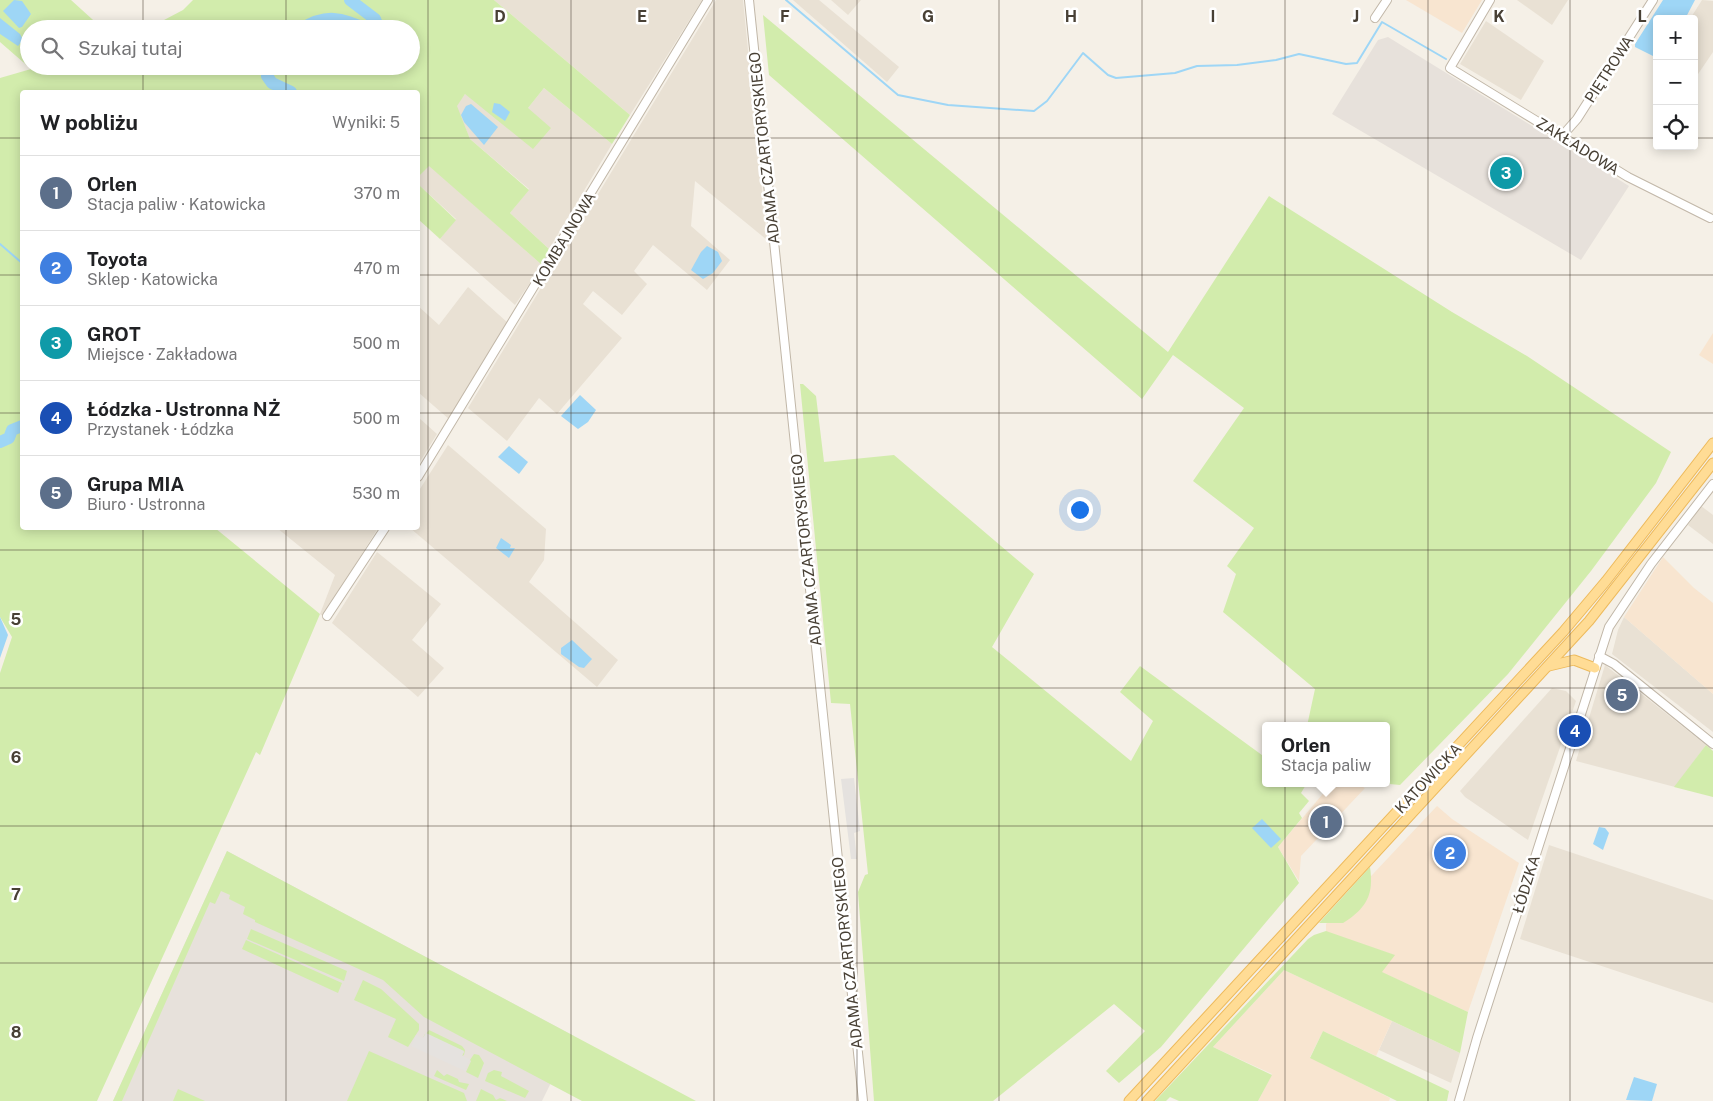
<!DOCTYPE html>
<html lang="pl">
<head>
<meta charset="utf-8">
<style>
	:root { --surface:#fff; --page:#f6f6f6; --text:#202124; --muted:#757577; --line:#e0e0e0; --accent:#111827 }
	body { margin:0; font-family:"Public Sans",sans-serif; background:var(--page); color:var(--text) }
	.controls { position:absolute; right:15px; top:15px; display:grid; overflow:hidden; border-radius:5px; box-shadow:0 2px 12px #0003 }
	.controls button { width:45px; height:45px; display:grid; place-items:center; padding:0; border:0; border-bottom:1px solid var(--line); background:var(--surface); color:var(--text); font:25px sans-serif }
	.you { position:absolute; left:1079px; top:509px; width:18px; height:18px; margin:-12px; border:4px solid #fff; border-radius:50%; background:#1a73e8; box-shadow:0 0 0 8px #1a73e833 }
	.badge { display:grid; place-items:center; width:32px; height:32px; border-radius:50%; background:var(--accent); color:#fff; font-size:16px; font-weight:700 }
	.pin { position:absolute; translate:-50% -50%; border:2px solid #fff; box-shadow:0 1px 5px #0006 }
	.popup { position:absolute; left:1262px; top:722px; width:128px; height:65px; box-sizing:border-box; display:grid; place-content:center; border-radius:5px; background:var(--surface); filter:drop-shadow(0 1px 4px #0005); font-size:16px; white-space:nowrap; color:var(--muted) }
	.popup b { font-size:19px; color:var(--text) }
	.popup::after { content:''; position:absolute; left:50%; top:100%; margin-left:-10px; border:10px solid transparent; border-top-color:var(--surface) }
	.list { margin:0; padding:0; list-style:none }
	h2 { display:flex; justify-content:space-between; align-items:center; height:65px; margin:0; padding:0 20px; font-size:21px }
	h2 small { font-size:16px; font-weight:400; color:var(--muted) }
	.list li { display:grid; grid-template-columns:32px 1fr auto; gap:15px; align-items:center; box-sizing:border-box; height:75px; padding:0 20px; border-top:1px solid var(--line) }
	.list b { display:block; font-size:19px; white-space:nowrap }
	.list p { margin:0; font-size:16px; white-space:nowrap; color:var(--muted) }
	.list em { font-size:16px; font-style:normal; color:var(--muted) }
	.icon { flex:none; width:28px; height:28px; fill:none; stroke:currentColor; stroke-width:2; stroke-linecap:round; stroke-linejoin:round }
	.map { position:relative; flex:none; width:1713px; height:1101px; overflow:hidden }
	.search { position:absolute; background:var(--surface); box-shadow:0 2px 12px #0003; left:20px; top:20px; width:400px; height:55px; display:flex; align-items:center; gap:12px; box-sizing:border-box; padding:0 18px; border-radius:28px; color:var(--muted); font-size:19px }
	.panel { position:absolute; background:var(--surface); box-shadow:0 2px 12px #0003; left:20px; top:90px; width:400px; height:440px; border-radius:5px }
	.map>svg:first-child { display:block }
</style>
</head>
<body>
<div class="map">
<svg width="1713" height="1101" viewBox="0 0 1713 1101">
	<rect width="100%" height="100%" fill="#f5f0e7"/>
	<g fill="#e9e1d4">
		<path d="M494 0H702L630 115Z"/>
		<path d="M716 0H743L767 240 695 181 691 226 730 260 707 290 653 245 634 271 647 284 622 315 593 291 583 304 622 338 557 414 539 398 507 441 468 408Z"/>
		<path d="M793 0H819L899 67 887 82Z"/>
		<path d="M831 0H861L848 15Z"/>
		<path d="M1517 0H1568L1552 25Z"/>
		<path d="M1702 0 1713 1V52L1694 80V19H1690Z"/>
		<path d="M1486 21 1544 61 1521 100 1460 64Z"/>
		<path d="M544 88 612 144 549 249 510 213 529 189 470 139 456 106 465 94 528 108Z"/>
		<path d="M429 165 542 265 515 305 440 239 456 219 418 184V177Z"/>
		<path d="M468 287 508 323 450 420 418 392V306L439 325Z"/>
		<path d="M418 417 437 434 418 465Z"/>
		<path d="M448 445 546 529 544 560 529 582 618 660 597 687 410 528H418V492Z"/>
		<path d="M1701 506 1713 515V544L1688 525Z"/>
		<path d="M277 528H378L323 616 320 614 335 575Z"/>
		<path d="M377 552 441 604 412 640 444 668 418 697 332 623Z"/>
		<path d="M1624 617 1713 694V732L1612 654 1618 630Z"/>
		<path d="M1605 665 1706 745 1675 787 1576 761Z"/>
		<path d="M1552 688 1566 691 1576 701 1528 840 1465 797 1460 791Z"/>
		<path d="M1549 845 1713 900V1003L1520 939Z"/>
		<path d="M1392 1021 1460 1053 1451 1083 1379 1050Z"/>
	</g>
	<g fill="#f8e5d0">
		<path d="M1406 0H1482L1462 33Z"/>
		<path d="M1713 333V364L1699 355Z"/>
		<path d="M1663 557 1694 588 1713 603V694L1624 617Z"/>
		<path d="M1332 783H1354L1365 788 1301 856 1299 881 1278 847Z"/>
		<path d="M1437 806 1452 819 1519 863 1468 1012 1381 972 1394 955 1326 932V924Z"/>
		<path d="M1284 970 1392 1021 1376 1056 1323 1031 1310 1057 1390 1098 1389 1101H1258L1272 1074 1213 1047Z"/>
	</g>
	<g fill="#e7e1db">
		<path d="M1388 37 1629 186 1581 260 1332 114 1378 40Z"/>
		<path d="M227 851 574 1036 542 1101H113Z"/>
	</g>
	<g fill="#d2ecac">
		<path d="M0 0H71L103 29H29V66H411V29H147L183 10 193 0H494L630 115 612 144 544 88 528 108 551 128 533 149 465 94 457 106 470 139 529 190 510 213 549 249 542 265 429 166 418 177V92H22V528H215L320 614 260 755 256 752 97 1101H0V673L12 637 0 617V78L31 69 0 42Z"/>
		<path d="M763 15 1168 352 1269 196 1452 312 1527 356 1671 452 1656 483 1591 571 1508 674 1400 785 1379 783H1386V726H1307L1315 689 1223 612 1236 574 1227 566 1254 528 1193 481 1244 408 1173 355 1142 399 769 75Z"/>
		<path d="M418 184 456 220 440 239 418 219Z"/>
		<path d="M800 384H803L816 396 824 462 894 455 1034 574 992 647 1131 761 1153 721 1120 692 1140 666 1266 758V783H1307L1301 793 1309 801 1299 813 1302 818 1278 847 1299 883 1161 1047 1119 1083 1106 1071 1145 1031 1114 1004 993 1101H874L858 892 865 875 868 874 850 704 831 703Z"/>
		<path d="M1706 745 1713 751V797L1674 787Z"/>
		<path d="M227 851 696 1101H582L424 1017 383 980 255 922V920L243 914 245 907 229 899 230 895 221 891 215 904 210 902 122 1101H113Z"/>
		<path d="M1370 867C1374 894 1367 908 1343 923H1319Z"/>
		<path d="M251 929 347 971 344 981 247 939Z"/>
		<path d="M1326 931 1395 955 1382 972 1468 1012 1460 1053 1284 970 1213 1047 1272 1075 1258 1101H1179L1170 1097 1166 1101H1155L1308 939 1314 935Z"/>
		<path d="M246 940 342 983 338 993 242 949Z"/>
		<path d="M363 980 381 989 419 1024V1030L408 1047 388 1037 396 1019 354 1000Z"/>
		<path d="M429 1030 462 1046 465 1050 464 1055 462 1056 464 1052 425 1034 423 1038Z"/>
		<path d="M1323 1031 1449 1091 1447 1101H1397L1310 1058Z"/>
		<path d="M369 1051 464 1093 467 1101H347Z"/>
		<path d="M474 1054 479 1055 484 1063 478 1078 466 1072 471 1061 470 1060Z"/>
		<path d="M437 1070 444 1076 447 1074 458 1079 459 1082 469 1084 466 1090 434 1076Z"/>
		<path d="M494 1070 502 1072 501 1076 529 1091 525 1098 485 1081 488 1073Z"/>
		<path d="M178 1089 205 1101H173Z"/>
		<path d="M481 1089 493 1095 496 1100 500 1098 507 1101H476Z"/>
	</g>
	<g fill="#e5e2df">
		<path d="M854 778 860 831 854 833 857 859H851L841 779Z"/>
		<path d="M426 1033 464 1051 462 1056 470 1059 465 1071 411 1046 416 1035 423 1038Z"/>
	</g>
	<g fill="#9ed6f6">
		<path d="M14 0 22 1 31 14 22 27 19 28 3 11Z"/>
		<path d="M1663 0H1695L1685 19H1657V58L1635 47V44Z"/>
		<path d="M0 18 20 34 23 40 18 46 0 34Z"/>
		<path d="M494 103 500 104 510 112 505 121 492 112Z"/>
		<path d="M471 104 498 127 484 145 464 122 461 115 466 106Z"/>
		<path d="M707 246 718 252 722 261 713 273 703 279 691 270 701 252Z"/>
		<path d="M580 395 596 410 588 422 578 429 561 416Z"/>
		<path d="M509 446 528 462 519 474 498 457Z"/>
		<path d="M501 538 511 545 510 548H515L509 558 496 548Z"/>
		<path d="M0 617 8 635 0 658Z"/>
		<path d="M572 640 592 659 584 668 579 667 561 654V648Z"/>
		<path d="M1262 819 1281 839 1271 848 1252 828Z"/>
		<path d="M1599 827 1605 828 1609 833 1603 850 1593 844Z"/>
		<path d="M1634 1077 1657 1084 1652 1101 1626 1100Z"/>
	</g>
	<g fill="none" stroke-linecap="round" stroke-linejoin="round">
		<g stroke="#9ed6f6" stroke-width="2">
			<path d="M786 0 898 95 948 105 1034 111 1047 101 1083 53 1108 75 1116 78 1175 73 1197 66 1237 65 1276 60 1299 54 1346 64 1357 63 1382 22 1446 59"/>
			<path d="M0 244 22 263"/>
		</g>
		<g stroke="#9ed6f6" stroke-width="12">
			<path d="M350 0 375 19 378 26 369 29"/>
			<path d="M301 29C327 13 340 18 367 29"/>
			<path d="M272 66 267 76 272 83 291 92"/>
			<path d="M0 442 9 438 12 430 22 426"/>
		</g>
		<defs>
			<g id="minor">
				<path d="M749 0 863 1101"/>
				<path d="M1490 0 1450 68 1628 177 1710 218"/>
				<path d="M1375 18 1387 0"/>
				<path d="M1562 136 1577 119 1653 0"/>
				<path d="M418 477 708 0"/>
				<path d="M327 616 385 528"/>
				<path d="M1599 656 1614 664 1713 744"/>
				<path d="M1459 1101 1477 1038 1609 627 1651 564 1713 484"/>
			</g>
			<g id="major">
				<path d="M1549 666 1574 660 1595 668"/>
				<path d="M1129 1101 1563 632 1606 581 1713 443"/>
				<path d="M1147 1101 1589 621 1713 463"/>
			</g>
		</defs>
		<use href="#minor" stroke="#c1b7a8" stroke-width="10"/>
		<use href="#major" stroke="#edba5c" stroke-width="11"/>
		<use href="#minor" stroke="#fff" stroke-width="8"/>
		<use href="#major" stroke="#ffdc95" stroke-width="9"/>
	</g>
	<path fill="none" stroke="#484035" stroke-width="1" stroke-opacity="0.55" d="M143 0V29M286 0V29M428 0V1101M571 0V1101M714 0V1101M857 0V1101M999 0V1101M1142 0V1101M1285 0V1101M1428 0V1101M1570 0V1101M143 66V92M286 66V92M0 138H22M418 138H1657M1694 138H1713M0 275H22M418 275H1713M0 413H22M418 413H1713M143 528V1101M286 528V1101M0 550H1713M0 688H1713M0 826H1713M0 963H1713"/>
	<g text-anchor="middle" dominant-baseline="central" stroke-width="5" stroke-linejoin="round" paint-order="stroke">
		<g font-size="15" fill="#484035" stroke="#fff">
			<text transform="translate(1609 69) rotate(-57)">PIĘTROWA</text>
			<text transform="translate(1578 146) rotate(32)">ZAKŁADOWA</text>
			<text transform="translate(764 148) rotate(-96)">ADAMA CZARTORYSKIEGO</text>
			<text transform="translate(564 239) rotate(-59)">KOMBAJNOWA</text>
			<text transform="translate(806 550) rotate(-96)">ADAMA CZARTORYSKIEGO</text>
			<text transform="translate(1428 778) rotate(-47)">KATOWICKA</text>
			<text transform="translate(1526 884) rotate(-73)">ŁÓDZKA</text>
			<text transform="translate(847 953) rotate(-96)">ADAMA CZARTORYSKIEGO</text>
		</g>
	</g>
	<g font-size="16" text-anchor="middle" font-weight="bold" fill="#484035" stroke="#fff" stroke-width="5" stroke-linejoin="round" paint-order="stroke">
		<text x="500" y="22">D</text>
		<text x="642" y="22">E</text>
		<text x="785" y="22">F</text>
		<text x="928" y="22">G</text>
		<text x="1071" y="22">H</text>
		<text x="1213" y="22">I</text>
		<text x="1356" y="22">J</text>
		<text x="1499" y="22">K</text>
		<text x="1642" y="22">L</text>
		<text x="16" y="625">5</text>
		<text x="16" y="763">6</text>
		<text x="16" y="900">7</text>
		<text x="16" y="1038">8</text>
	</g>
</svg>
<div class="controls">
<button>+</button>
<button>−</button>
<button><svg class="icon" aria-label="locate" viewBox="0 0 24 24"><circle cx="12" cy="12" r="6"/><path d="M12 2v4M12 18v4M2 12h4M18 12h4"/></svg></button>
</div>
<div class="you"></div>
<div class="pin badge" style="left:1326px;top:822px;background:#5c6f8a">1</div>
<div class="popup"><b>Orlen</b>Stacja paliw</div>
<div class="pin badge" style="left:1450px;top:853px;background:#3f7fe0">2</div>
<div class="pin badge" style="left:1506px;top:173px;background:#0f9aa8">3</div>
<div class="pin badge" style="left:1575px;top:731px;background:#1a4fb4">4</div>
<div class="pin badge" style="left:1622px;top:695px;background:#5c6f8a">5</div>
<div class="search"><svg class="icon" aria-label="search" viewBox="0 0 24 24"><circle cx="10" cy="10" r="6"/><path d="M15 15l6 6"/></svg>Szukaj tutaj</div>
<section class="panel">
<h2>W pobliżu<small>Wyniki: 5</small></h2>
<ul class="list">
<li><span class="badge" style="background:#5c6f8a">1</span><div><b>Orlen</b><p>Stacja paliw · Katowicka</p></div><em>370 m</em></li>
<li><span class="badge" style="background:#3f7fe0">2</span><div><b>Toyota</b><p>Sklep · Katowicka</p></div><em>470 m</em></li>
<li><span class="badge" style="background:#0f9aa8">3</span><div><b>GROT</b><p>Miejsce · Zakładowa</p></div><em>500 m</em></li>
<li><span class="badge" style="background:#1a4fb4">4</span><div><b>Łódzka - Ustronna NŻ</b><p>Przystanek · Łódzka</p></div><em>500 m</em></li>
<li><span class="badge" style="background:#5c6f8a">5</span><div><b>Grupa MIA</b><p>Biuro · Ustronna</p></div><em>530 m</em></li>
</ul>
</section>
</div>
</body>
</html>
